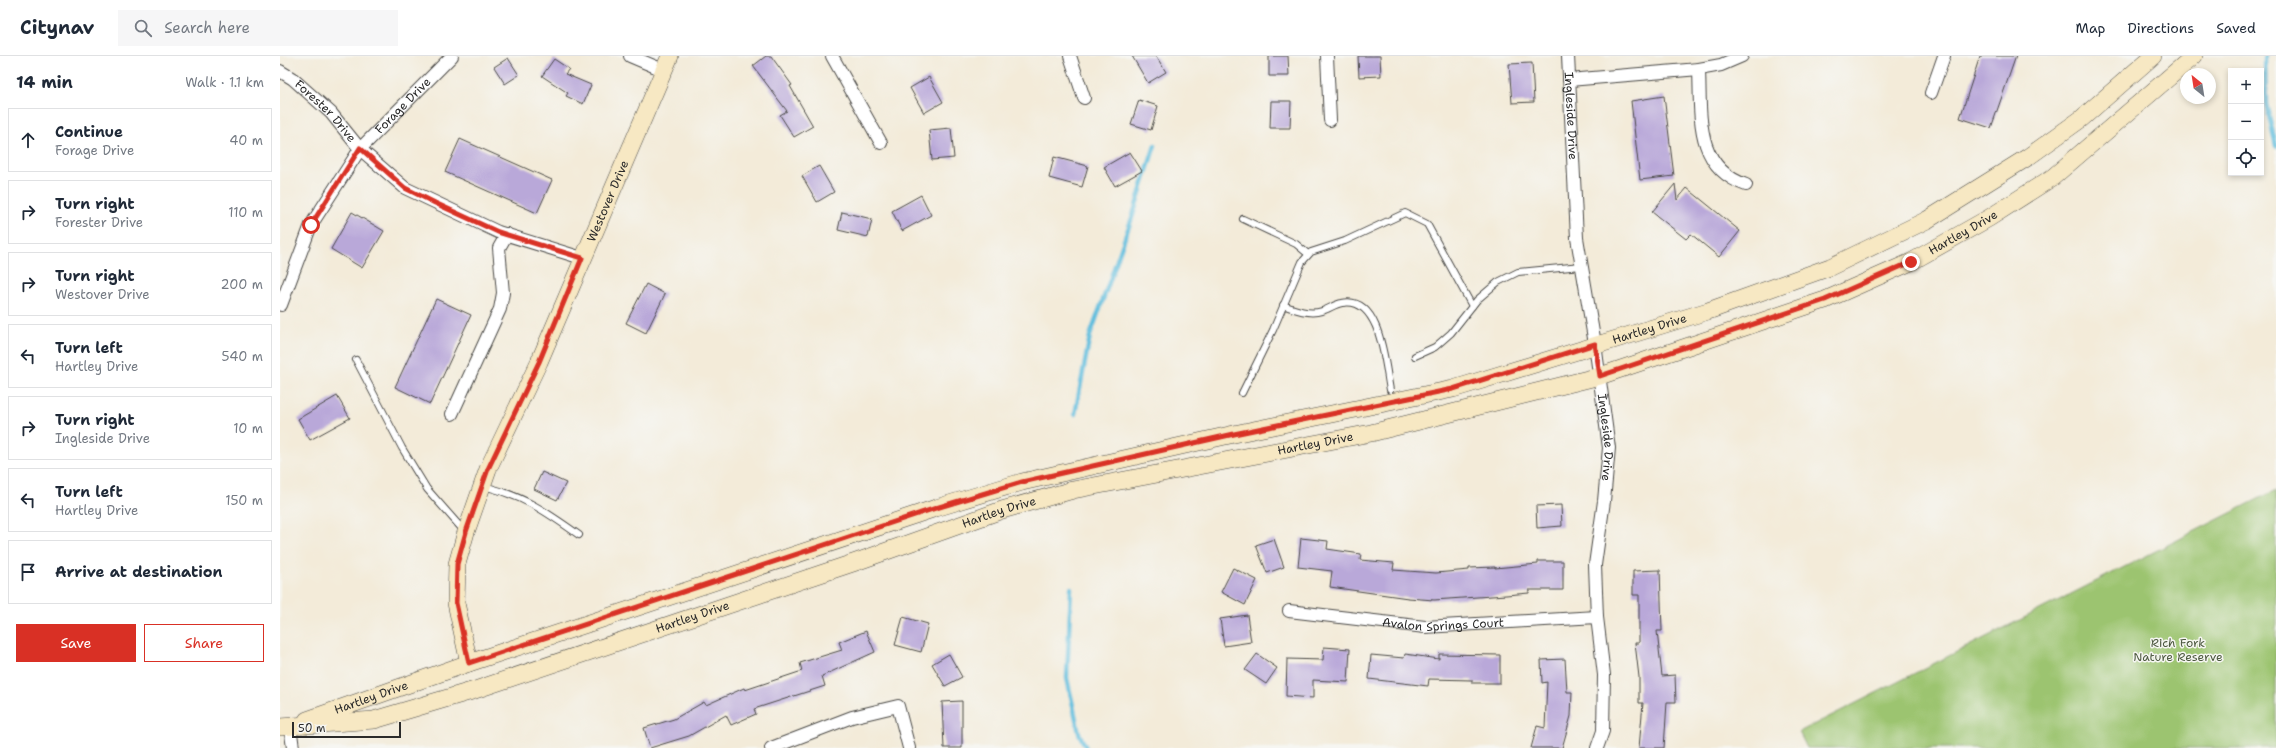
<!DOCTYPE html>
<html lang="en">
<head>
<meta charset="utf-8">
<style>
	:root { --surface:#fff; --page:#f6f6f7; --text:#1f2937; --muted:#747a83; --line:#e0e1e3; --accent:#d93025 }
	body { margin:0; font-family:"Shantell Sans",sans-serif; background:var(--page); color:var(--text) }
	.controls { position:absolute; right:12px; top:12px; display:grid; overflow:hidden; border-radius:0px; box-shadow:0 2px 6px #0003 }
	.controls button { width:36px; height:36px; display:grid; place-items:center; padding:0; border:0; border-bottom:1px solid var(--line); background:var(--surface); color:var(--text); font:20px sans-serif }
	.compass { position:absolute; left:1900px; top:12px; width:36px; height:36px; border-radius:50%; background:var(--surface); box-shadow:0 2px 6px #0003; rotate:330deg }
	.scale { position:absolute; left:12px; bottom:10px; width:109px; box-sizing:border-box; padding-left:4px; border:2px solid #2b2b2b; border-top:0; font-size:11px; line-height:14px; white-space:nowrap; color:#2b2b2b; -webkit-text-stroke:3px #f6f6f2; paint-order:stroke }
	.stop { position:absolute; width:12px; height:12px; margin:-9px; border:3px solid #d93025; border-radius:50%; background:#fff }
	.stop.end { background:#d93025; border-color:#fff; box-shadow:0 1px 4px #0008 }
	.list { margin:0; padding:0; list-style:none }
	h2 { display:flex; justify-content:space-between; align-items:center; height:52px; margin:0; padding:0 16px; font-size:17px }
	h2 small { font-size:13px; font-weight:400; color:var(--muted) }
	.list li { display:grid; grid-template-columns:26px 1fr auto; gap:12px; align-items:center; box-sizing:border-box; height:64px; margin:0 8px 8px; padding:0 8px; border:1px solid var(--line); border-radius:0px }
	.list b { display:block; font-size:15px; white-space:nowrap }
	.list p { margin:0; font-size:13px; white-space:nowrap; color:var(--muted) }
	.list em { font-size:13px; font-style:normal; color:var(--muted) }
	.actions { display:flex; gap:8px; padding:12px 16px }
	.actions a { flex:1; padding:9px 0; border:1px solid var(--accent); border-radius:0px; text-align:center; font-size:14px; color:var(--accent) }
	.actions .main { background:var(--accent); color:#fff }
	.icon { flex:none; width:22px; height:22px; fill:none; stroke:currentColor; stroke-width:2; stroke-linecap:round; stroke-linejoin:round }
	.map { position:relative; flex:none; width:1996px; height:692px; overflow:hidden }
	header { display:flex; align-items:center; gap:24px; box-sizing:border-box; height:56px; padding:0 20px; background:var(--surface); border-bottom:1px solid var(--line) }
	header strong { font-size:19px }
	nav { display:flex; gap:22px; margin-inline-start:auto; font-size:14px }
	.search { width:280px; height:36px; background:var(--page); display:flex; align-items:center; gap:10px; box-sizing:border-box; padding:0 14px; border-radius:0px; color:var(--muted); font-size:15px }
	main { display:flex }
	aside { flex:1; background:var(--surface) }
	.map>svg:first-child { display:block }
</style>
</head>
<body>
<header>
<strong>Citynav</strong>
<div class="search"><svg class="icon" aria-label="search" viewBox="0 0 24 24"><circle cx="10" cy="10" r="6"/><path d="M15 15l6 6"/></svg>Search here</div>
<nav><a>Map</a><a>Directions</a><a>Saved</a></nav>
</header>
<main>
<aside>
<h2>14 min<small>Walk · 1.1 km</small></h2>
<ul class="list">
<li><svg class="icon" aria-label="ahead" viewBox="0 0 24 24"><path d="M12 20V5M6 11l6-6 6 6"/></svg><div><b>Continue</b><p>Forage Drive</p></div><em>40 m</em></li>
<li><svg class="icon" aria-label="right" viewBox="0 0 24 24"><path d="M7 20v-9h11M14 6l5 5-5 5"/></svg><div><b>Turn right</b><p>Forester Drive</p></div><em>110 m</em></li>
<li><svg class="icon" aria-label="right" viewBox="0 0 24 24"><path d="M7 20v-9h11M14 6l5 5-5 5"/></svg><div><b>Turn right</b><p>Westover Drive</p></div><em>200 m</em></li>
<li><svg class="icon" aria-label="left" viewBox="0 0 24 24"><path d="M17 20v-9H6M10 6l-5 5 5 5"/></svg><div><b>Turn left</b><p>Hartley Drive</p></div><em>540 m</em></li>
<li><svg class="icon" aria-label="right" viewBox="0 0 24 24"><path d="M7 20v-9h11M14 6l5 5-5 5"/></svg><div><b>Turn right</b><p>Ingleside Drive</p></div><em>10 m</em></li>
<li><svg class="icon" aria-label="left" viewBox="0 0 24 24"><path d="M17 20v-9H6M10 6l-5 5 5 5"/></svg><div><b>Turn left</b><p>Hartley Drive</p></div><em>150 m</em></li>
<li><svg class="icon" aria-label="arrive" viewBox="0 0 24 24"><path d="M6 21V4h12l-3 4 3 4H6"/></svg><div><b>Arrive at destination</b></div></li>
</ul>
<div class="actions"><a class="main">Save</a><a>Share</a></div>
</aside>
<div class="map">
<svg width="1996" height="692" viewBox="0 0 1996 692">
	<rect width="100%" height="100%" fill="#f6f6f2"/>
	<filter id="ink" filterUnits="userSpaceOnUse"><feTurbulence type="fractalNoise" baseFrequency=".025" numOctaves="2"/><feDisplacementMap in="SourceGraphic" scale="8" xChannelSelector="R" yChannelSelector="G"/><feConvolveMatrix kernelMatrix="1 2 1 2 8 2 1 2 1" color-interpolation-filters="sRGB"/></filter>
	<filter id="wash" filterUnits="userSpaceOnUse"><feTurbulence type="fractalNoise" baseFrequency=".012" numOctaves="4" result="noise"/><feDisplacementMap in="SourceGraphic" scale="16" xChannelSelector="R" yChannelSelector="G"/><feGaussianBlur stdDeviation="0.9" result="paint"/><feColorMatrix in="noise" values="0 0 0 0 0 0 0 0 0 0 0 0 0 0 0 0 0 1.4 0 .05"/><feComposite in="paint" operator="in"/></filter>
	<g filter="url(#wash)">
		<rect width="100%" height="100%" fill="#f3ebd9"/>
		<path fill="#9cc470" stroke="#64784e" d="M1996 434V692H1527L1519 676Z"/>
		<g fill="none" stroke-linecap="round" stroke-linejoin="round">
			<g stroke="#5fbddd" stroke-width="4.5">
				<path d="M1985 0 1986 48 1996 90"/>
				<path d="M795 358 810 280 853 159 875 89"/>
				<path d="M791 532 787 622 799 677 806 692"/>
			</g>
		</g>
		<g id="blocks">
			<g fill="#b9a8d9">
				<path d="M486 0H491L512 29 510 30 533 70 514 81 500 59 507 55 473 10Z"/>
				<path d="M852 0H876L886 16 868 27Z"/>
				<path d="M989 0H1008L1009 20H989Z"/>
				<path d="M1078 0H1100L1101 20 1079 21Z"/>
				<path d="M1700 0H1736L1711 72 1680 62Z"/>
				<path d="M228 2 239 19 225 28 214 11Z"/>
				<path d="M274 3 289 13 285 18 311 29 303 48 286 40 288 37 262 20Z"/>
				<path d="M1252 7 1254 46 1232 47 1229 8Z"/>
				<path d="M649 21 663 46 644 57 630 32Z"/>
				<path d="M1384 40 1394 120 1360 124 1351 45Z"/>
				<path d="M859 44 878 50 871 74 851 68Z"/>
				<path d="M991 45H1011L1010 72H990Z"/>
				<path d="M671 72 674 102 652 104 649 74Z"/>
				<path d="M180 83 272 124 257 157 165 116Z"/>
				<path d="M850 96 862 115 835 130 824 111Z"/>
				<path d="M774 101 808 110 802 131 769 122Z"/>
				<path d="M539 110 554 136 537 146 522 120Z"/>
				<path d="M1395 128 1397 144 1407 132 1460 175 1439 201 1411 178 1406 183 1372 156Z"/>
				<path d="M641 139 651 159 622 175 612 155Z"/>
				<path d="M72 156 104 175 82 212 51 193Z"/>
				<path d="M562 156 592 163 588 181 558 174Z"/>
				<path d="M366 228 385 238 366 277 346 267Z"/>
				<path d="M156 243 191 259 150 348 115 331Z"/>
				<path d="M57 340 70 362 30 384 18 363Z"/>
				<path d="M262 416 286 427 277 444 254 433Z"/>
				<path d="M1281 449 1282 470 1257 472 1256 450Z"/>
				<path d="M1021 482 1048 485 1047 493 1081 498 1080 504 1114 507 1113 514 1156 517 1189 514V512L1215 511V512L1258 508V505H1283V534H1249V537L1226 539 1154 544 1128 542 1050 531 1052 515 1018 511Z"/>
				<path d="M994 483 1004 511 987 517 976 489Z"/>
				<path d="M953 512 977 524 965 549 941 536Z"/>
				<path d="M1380 514 1382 575H1377L1382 620 1395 619 1396 646H1387L1384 692H1359L1363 647H1359V621L1355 587H1359V539H1353V515Z"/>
				<path d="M967 559 971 586 944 590 940 563Z"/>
				<path d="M623 561 648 568 641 596 615 589Z"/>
				<path d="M586 575 595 596 542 620 545 630 474 653 476 658 451 669 446 659 409 680 370 692 364 672 394 663 424 646 426 649 464 632 465 634 522 615 520 607 562 594 559 586Z"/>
				<path d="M1044 591 1070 593 1068 626 1033 624V642L1006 640 1007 603 1043 604Z"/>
				<path d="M669 598 682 621 665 630 652 608Z"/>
				<path d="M977 598 997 612 986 628 965 614Z"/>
				<path d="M1125 598 1159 603V598L1220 599V627H1192V624L1149 623 1148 630 1089 623 1091 599 1124 602Z"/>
				<path d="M1285 603 1287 636H1292L1291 660 1282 692H1251L1257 670 1265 672 1267 626 1262 627 1261 604Z"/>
				<path d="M682 645V692H664L662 646Z"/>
			</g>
		</g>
	</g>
	<g filter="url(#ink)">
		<use href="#blocks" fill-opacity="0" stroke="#494845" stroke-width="1"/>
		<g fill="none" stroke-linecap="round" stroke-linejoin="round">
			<defs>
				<g id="lane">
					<path d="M963 163 1016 188 1028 198"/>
					<path d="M1003 249C1016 254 1029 259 1042 255 1049 253 1055 248 1062 247 1101 239 1105 309 1110 334"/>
					<path d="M1135 300 1155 291 1171 277 1197 244 1218 226 1238 216 1301 210"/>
					<path d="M76 304 122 392 147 433 184 475"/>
					<path d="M962 337 993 274 1022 206 1031 196 1065 185 1125 157 1147 168 1192 250"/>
					<path d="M204 430C245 441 264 454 299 479"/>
				</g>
				<g id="street">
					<path d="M350 0 383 14"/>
					<path d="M552 0 601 87"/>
					<path d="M790 0 804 42"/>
					<path d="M1047 0 1050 64"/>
					<path id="s1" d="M1288 0 1297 182 1315 288 1329 392 1324 445 1315 509 1317 561 1324 619 1323 675 1317 692"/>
					<path d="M1419 13C1421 58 1414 111 1466 129"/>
					<path id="s2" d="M0 15 13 23 51 57 80 93 125 132 218 176 302 202"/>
					<path d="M1289 24 1419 13 1441 9 1462 0"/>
					<path d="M1651 37 1664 0"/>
					<path id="s3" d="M1 249 31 169 80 93 172 0"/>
					<path d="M172 358 220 253 223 237 219 192 227 178"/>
					<path id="s4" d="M1009 555 1145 571 1317 561"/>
					<path d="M10 670 13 692"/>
					<path d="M491 692 572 661 618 650 629 692"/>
				</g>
				<g id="secondary">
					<path id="s5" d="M189 607 176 547 177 508 186 476 208 413 259 306 390 0"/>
					<path id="s6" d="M27 664 189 607 656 452 742 426 954 378 1173 333 1428 255 1550 211 1647 164 1748 101 1801 63 1873 0"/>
					<path id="s7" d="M0 671 94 664 195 634 576 506 722 454 793 434 1091 377 1320 320 1545 244 1631 206 1709 162 1773 121 1914 0"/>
				</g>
			</defs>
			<use href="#lane" stroke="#494845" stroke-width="8"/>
			<use href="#street" stroke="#494845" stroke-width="14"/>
			<use href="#secondary" stroke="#494845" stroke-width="18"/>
			<use href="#lane" stroke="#fff" stroke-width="6"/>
			<use href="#street" stroke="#fff" stroke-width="12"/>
			<use href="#secondary" stroke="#f7e8c3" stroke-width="17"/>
		</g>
	</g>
	<g fill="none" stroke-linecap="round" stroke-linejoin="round" filter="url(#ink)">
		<path stroke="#d93025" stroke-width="5" d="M31 169 80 92 125 132 155 147 218 176 302 202 259 306 208 413 186 476 177 508 176 547 189 607 656 452 742 426 954 378 1173 333 1315 288 1320 320 1545 244 1631 206"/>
	</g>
	<g text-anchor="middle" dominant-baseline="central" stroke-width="3" stroke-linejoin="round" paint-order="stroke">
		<g font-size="12" fill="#2b2b2b" stroke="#f6f6f2">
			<text stroke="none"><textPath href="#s3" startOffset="237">Forage Drive</textPath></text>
			<text stroke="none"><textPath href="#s2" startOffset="61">Forester Drive</textPath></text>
			<text stroke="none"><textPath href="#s1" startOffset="60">Ingleside Drive</textPath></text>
			<text stroke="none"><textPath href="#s5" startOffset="494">Westover Drive</textPath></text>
			<text stroke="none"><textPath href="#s7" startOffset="1761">Hartley Drive</textPath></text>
			<text stroke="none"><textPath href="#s6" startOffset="1400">Hartley Drive</textPath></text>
			<text stroke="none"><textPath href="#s1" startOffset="384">Ingleside Drive</textPath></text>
			<text stroke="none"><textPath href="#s7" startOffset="1077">Hartley Drive</textPath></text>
			<text stroke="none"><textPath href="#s7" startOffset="753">Hartley Drive</textPath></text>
			<text stroke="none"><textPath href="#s7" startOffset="429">Hartley Drive</textPath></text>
			<text stroke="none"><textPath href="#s4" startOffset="155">Avalon Springs Court</textPath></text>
			<text stroke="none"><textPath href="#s6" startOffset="68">Hartley Drive</textPath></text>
		</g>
		<g font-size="12" fill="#4d5940" stroke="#f6f6f2">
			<text x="1898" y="587">Rich Fork<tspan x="1898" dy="14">Nature Reserve</tspan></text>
		</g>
	</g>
</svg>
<div class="controls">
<button>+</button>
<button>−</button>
<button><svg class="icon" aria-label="locate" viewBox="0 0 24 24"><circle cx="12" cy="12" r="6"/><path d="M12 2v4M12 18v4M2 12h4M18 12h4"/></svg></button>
</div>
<svg class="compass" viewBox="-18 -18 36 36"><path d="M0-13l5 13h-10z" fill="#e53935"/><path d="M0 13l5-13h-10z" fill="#747a83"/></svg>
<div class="scale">50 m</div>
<div class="stop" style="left:31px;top:169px"></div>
<div class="stop end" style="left:1631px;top:206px"></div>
</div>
</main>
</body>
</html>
